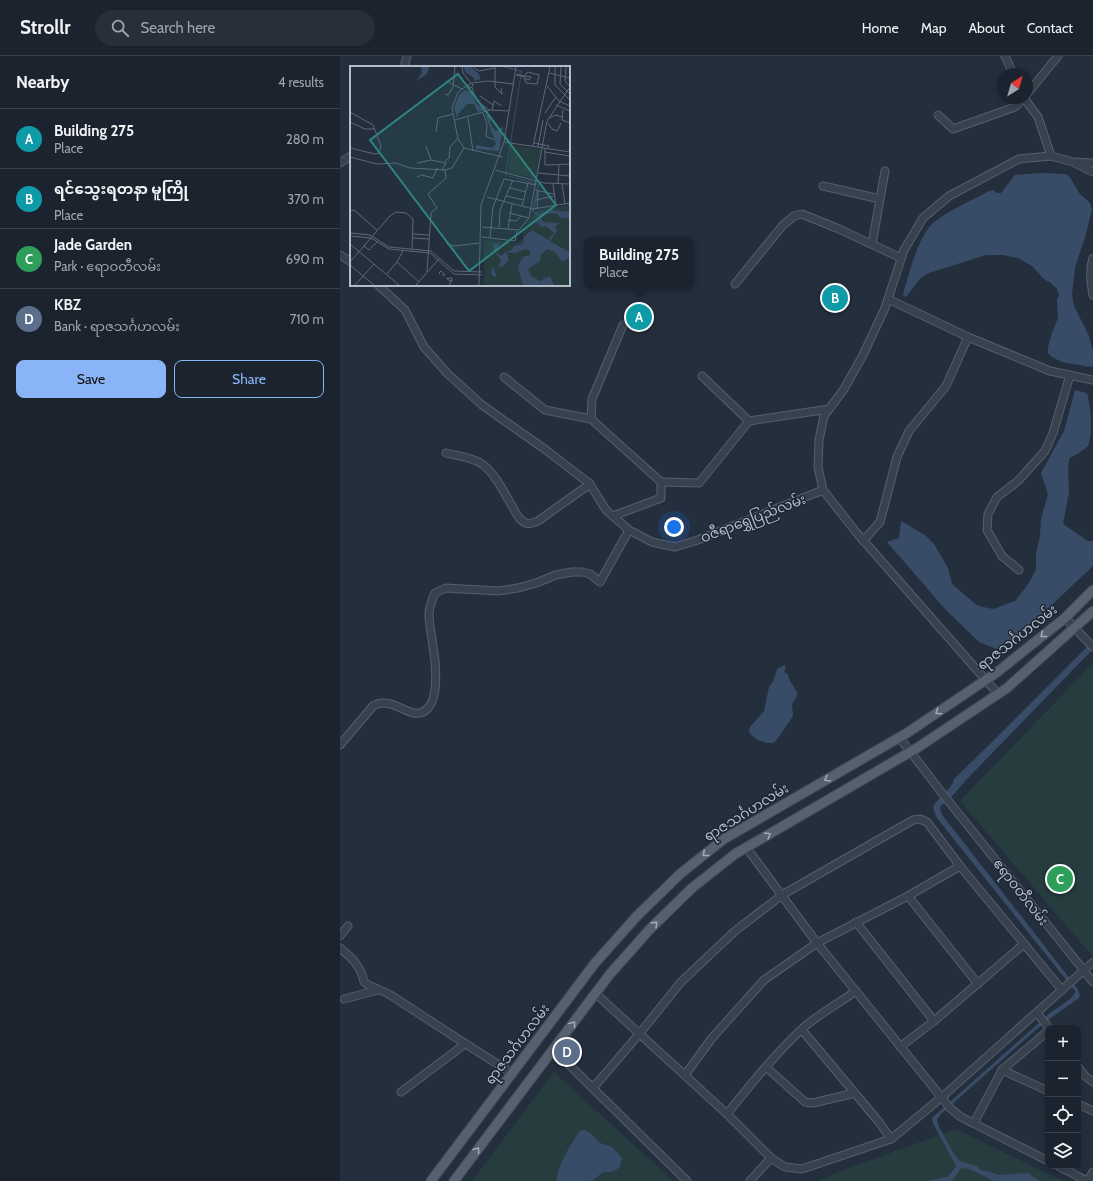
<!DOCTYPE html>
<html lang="en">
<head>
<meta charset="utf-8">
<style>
	:root { --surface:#1b232e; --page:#282f3a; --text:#f1f3f6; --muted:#a0a4aa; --line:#39404a; --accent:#8ab4f8 }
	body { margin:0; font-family:Cabin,"Noto Sans Myanmar",sans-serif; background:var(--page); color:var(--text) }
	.controls { position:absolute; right:12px; bottom:12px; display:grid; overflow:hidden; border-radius:8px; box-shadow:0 2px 6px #0003 }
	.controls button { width:36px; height:36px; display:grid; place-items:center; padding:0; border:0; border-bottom:1px solid var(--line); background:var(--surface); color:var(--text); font:20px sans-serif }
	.compass { position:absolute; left:657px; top:12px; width:36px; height:36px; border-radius:50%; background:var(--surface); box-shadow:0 2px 6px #0003; rotate:37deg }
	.you { position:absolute; left:334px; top:471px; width:14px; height:14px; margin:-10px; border:3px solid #fff; border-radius:50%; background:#1a73e8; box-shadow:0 0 0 6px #1a73e833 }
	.badge { display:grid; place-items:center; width:26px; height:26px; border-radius:50%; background:var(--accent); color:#fff; font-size:13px; font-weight:700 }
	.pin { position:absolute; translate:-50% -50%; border:2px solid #fff; box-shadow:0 1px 4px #0006 }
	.popup { position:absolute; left:244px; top:181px; width:110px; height:52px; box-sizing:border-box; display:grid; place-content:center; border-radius:8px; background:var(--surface); filter:drop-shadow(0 1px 3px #0005); font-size:13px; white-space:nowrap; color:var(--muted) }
	.popup b { font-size:15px; color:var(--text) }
	.popup::after { content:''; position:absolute; left:50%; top:100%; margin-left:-8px; border:8px solid transparent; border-top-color:var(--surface) }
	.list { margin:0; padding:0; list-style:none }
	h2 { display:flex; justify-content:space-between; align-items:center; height:52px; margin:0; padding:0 16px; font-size:17px }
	h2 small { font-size:13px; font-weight:400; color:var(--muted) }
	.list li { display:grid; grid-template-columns:26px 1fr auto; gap:12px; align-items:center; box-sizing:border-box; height:60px; padding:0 16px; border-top:1px solid var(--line) }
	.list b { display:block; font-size:15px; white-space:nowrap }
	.list p { margin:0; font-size:13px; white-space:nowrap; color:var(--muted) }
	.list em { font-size:13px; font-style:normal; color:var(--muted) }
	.actions { display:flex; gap:8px; padding:12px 16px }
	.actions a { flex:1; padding:9px 0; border:1px solid var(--accent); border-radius:8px; text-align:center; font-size:14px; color:var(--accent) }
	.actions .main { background:var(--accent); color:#111 }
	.icon { flex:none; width:22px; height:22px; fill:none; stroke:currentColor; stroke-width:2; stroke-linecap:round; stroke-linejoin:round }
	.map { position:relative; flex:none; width:753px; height:1125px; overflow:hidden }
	header { display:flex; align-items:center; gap:24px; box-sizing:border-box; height:56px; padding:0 20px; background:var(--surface); border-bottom:1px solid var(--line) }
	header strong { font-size:19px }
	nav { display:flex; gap:22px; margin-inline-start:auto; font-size:14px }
	.search { width:280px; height:36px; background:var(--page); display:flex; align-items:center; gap:10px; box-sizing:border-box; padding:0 14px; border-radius:22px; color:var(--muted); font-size:15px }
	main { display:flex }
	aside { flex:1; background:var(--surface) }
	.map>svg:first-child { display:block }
</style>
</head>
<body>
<header>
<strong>Strollr</strong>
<div class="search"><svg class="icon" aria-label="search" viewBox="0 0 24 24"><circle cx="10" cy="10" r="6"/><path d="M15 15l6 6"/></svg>Search here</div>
<nav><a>Home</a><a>Map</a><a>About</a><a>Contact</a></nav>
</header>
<main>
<aside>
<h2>Nearby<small>4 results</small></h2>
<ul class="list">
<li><span class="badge" style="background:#0f9aa8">A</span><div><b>Building 275</b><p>Place</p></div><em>280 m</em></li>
<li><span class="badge" style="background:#0f9aa8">B</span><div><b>ရင်သွေးရတနာ မူကြို</b><p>Place</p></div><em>370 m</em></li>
<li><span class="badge" style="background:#2e9e5b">C</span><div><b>Jade Garden</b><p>Park · ဧရာဝတီလမ်း</p></div><em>690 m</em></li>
<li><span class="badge" style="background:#5c6f8a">D</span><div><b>KBZ</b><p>Bank · ရာဇသင်္ဂဟလမ်း</p></div><em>710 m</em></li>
</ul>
<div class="actions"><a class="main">Save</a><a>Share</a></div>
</aside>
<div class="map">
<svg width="753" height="1125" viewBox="0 0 753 1125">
	<rect width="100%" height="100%" fill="#242f3e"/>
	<g fill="#263c3f">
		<path d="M753 607V901L620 745Z"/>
		<path d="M214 1016 333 1125H132Z"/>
		<path d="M616 1073 723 1125H479L493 1118Z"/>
	</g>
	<g fill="#394c67">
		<path d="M700 117 725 118 729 120 740 138 750 147 752 154 745 181 735 212 732 238 734 250 749 280 753 295V310L751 311 722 306 712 301 708 297V291L712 277 718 262 717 244 719 240 717 233 710 226 705 224 692 210 678 202 663 199H646L589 217 582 221 575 229 566 241 564 240 563 238C569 218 578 181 593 167 609 154 629 146 647 136L653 134 657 137H661L675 119Z"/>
		<path d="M735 334 747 337C751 351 753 378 748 390 743 395 735 399 729 403L728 415 729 436 723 468 748 485H753V510L698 562 659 594 639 586 605 553 547 486 559 482 561 465 585 479 594 488 608 512 612 528 638 550 653 553 675 545 687 530 696 514V498L700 480 701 463 708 438 701 417 724 375Z"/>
		<path d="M753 585V593L627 723 614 738 601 750 600 754 603 760 727 919 737 932 740 939 739 942 712 961 697 973 601 1058 597 1064 599 1071 616 1101 622 1106 637 1110 641 1114 650 1116 658 1119 688 1117C692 1121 697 1122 700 1125H654L638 1117 629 1113 621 1112 612 1125H586L608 1121 616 1110 594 1069 592 1064 593 1061 710 957 730 943 735 937V935L597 762 595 758 593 751C599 740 611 735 614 723L655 683Z"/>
		<path d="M444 609 446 610 444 616 448 618 449 623 458 638 452 648 453 660 436 685 432 687H427L418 684 410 678 409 675 410 671 424 655 429 631 433 626 437 613Z"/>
		<path d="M243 1074 246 1075 250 1077 260 1087 272 1091 282 1102 280 1111C275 1115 269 1117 263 1116L253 1124 248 1125H216C220 1105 229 1091 240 1075Z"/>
	</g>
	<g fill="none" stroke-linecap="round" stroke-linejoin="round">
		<defs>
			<g id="minor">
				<path d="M665 0 673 18"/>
				<path d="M64 11 67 0"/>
				<path d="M687 38 718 0"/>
				<path d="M684 42 698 61 711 100"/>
				<path d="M598 59 613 73 675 51 684 42"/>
				<path d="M0 107 11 100"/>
				<path d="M735 107 753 116"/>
				<path d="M483 130 540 143"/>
				<path d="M532 188 545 115"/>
				<path d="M0 199 11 206"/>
				<path d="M753 202C749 214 751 227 753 239"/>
				<path d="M395 228 443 169 454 160 462 158 499 173 561 202"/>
				<path d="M38 229 65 254 84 291 107 317 142 349 206 394 250 428 266 454 289 474 312 486 335 491 358 484 483 434 516 476 658 638"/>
				<path d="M548 243 628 281 710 315 753 324"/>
				<path d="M362 320 409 365"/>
				<path d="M164 321 205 354 251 363"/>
				<path d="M106 397C118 400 132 401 142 408 156 417 170 448 179 462 187 470 189 468 198 465L250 428"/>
				<path d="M321 426 359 427 409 365 489 353"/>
				<path d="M483 434 478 411 479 384 484 360 504 333 523 299 545 252 564 194 583 162 609 140 679 103 711 100 733 106 753 107"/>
				<path d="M273 460 321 442V426L251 363 252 343 283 269"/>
				<path d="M523 485 540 466 557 401 569 375 606 330 628 281"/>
				<path d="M679 514 662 500 647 474 648 458 657 441 678 425 705 395 713 377 730 319"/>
				<path d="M725 562 753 591"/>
				<path d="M559 681 602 737 753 926"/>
				<path d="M0 689 33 650C54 638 72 668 87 653 99 643 96 606 93 591 92 580 89 569 89 558 89 550 92 544 95 537L106 532 158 535 178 532 196 527 216 519 232 516H242L250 518 260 526 289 474"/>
				<path d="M406 791 477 887 610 1052 621 1061 708 1105"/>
				<path d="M568 840 638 928"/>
				<path d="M516 866 594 965"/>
				<path d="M0 880 8 870"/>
				<path d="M0 892C12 902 21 910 24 926 33 933 43 934 52 940 92 966 131 992 172 1017"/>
				<path d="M255 937 387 1058 431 1102 445 1111 462 1113 551 1083 602 1041 753 906"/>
				<path d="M4 943 38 934"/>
				<path d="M697 957 709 972"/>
				<path d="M462 974 539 1066 551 1083"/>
				<path d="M560 991 594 965 684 888"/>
				<path d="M213 993 347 1125"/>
				<path d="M426 1011 465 1046 473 1047 515 1037"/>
				<path d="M738 1011 745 1020 753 1026"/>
				<path d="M662 1014 708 1035"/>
				<path d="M345 1019 372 982 424 924 477 887 568 840 620 810"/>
				<path d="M253 1032 300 977 341 926 395 875 442 839 573 764 580 763 587 766 620 810 722 934"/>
				<path d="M61 1036 125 988"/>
				<path d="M738 1048 753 1055"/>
				<path d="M387 1058C411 1028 435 998 463 972 479 958 499 947 516 935"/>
				<path d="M634 1067 662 1014 708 975"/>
				<path d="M718 1110 747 1125"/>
				<path d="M410 1125 431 1102"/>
				<path d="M748 1125 753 1116"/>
			</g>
			<g id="major">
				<path d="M91 1125 255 907 297 860 340 818 384 783 567 677 656 617 725 562 753 534"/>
				<path d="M114 1125 270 918 310 873 352 832 395 798 577 692 667 632 753 555"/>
			</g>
		</defs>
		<use href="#minor" stroke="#565f6c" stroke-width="9"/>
		<use href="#major" stroke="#414a57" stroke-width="11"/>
		<use href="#minor" stroke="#38414e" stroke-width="7"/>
		<use href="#major" stroke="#56606e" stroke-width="9"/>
	</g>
	<defs><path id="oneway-chevron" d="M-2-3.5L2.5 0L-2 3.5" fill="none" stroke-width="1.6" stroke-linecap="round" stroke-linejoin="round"/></defs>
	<g stroke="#a1aab7">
		<use href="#oneway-chevron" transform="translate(703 579) rotate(141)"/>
		<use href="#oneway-chevron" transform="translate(598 656) rotate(146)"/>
		<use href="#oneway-chevron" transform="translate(487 723) rotate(150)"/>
		<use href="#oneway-chevron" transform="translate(428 779) rotate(-30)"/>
		<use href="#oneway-chevron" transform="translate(365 798) rotate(141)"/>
		<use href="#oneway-chevron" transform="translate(315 868) rotate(-44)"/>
		<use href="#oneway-chevron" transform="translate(233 968) rotate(-53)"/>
		<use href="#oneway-chevron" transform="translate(137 1094) rotate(-53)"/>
	</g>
	<g text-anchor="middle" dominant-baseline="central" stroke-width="3" stroke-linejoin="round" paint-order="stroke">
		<g font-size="14" fill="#b4bcc9" stroke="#1d2633">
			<text transform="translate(413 462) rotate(-21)">ဝဇီရာရွှေပြည်လမ်း</text>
			<text transform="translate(677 581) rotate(-38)">ရာဇသင်္ဂဟလမ်း</text>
			<text transform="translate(406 756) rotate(-32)">ရာဇသင်္ဂဟလမ်း</text>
			<text transform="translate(681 836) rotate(52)">ဧရာဝတီလမ်း</text>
			<text transform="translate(177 988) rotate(-53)">ရာဇသင်္ဂဟလမ်း</text>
		</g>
	</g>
	<g transform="translate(10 10)">
		<rect width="220" height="220" fill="#242f3e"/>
		<path d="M161 79 192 84 187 113 158 106ZM220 138V219H134V174L167 177 173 172V165L186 145Z" fill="#263c3f"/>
		<path d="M71 1H79L77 8 66 15 72 7ZM121 1 128 7 131 13 124 15V12L115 6 114 1ZM153 1H158L172 5 156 109 189 118 184 146 189 148 200 144 220 146 219 152H211L206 147 190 149 193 156 210 157 205 160 207 165 200 175 219 186 220 191 212 196 205 186 197 183 191 189 190 195 178 203 181 210 190 215 200 210 204 219H174L172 217 168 200 173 191 180 189V185L176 183 164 187 156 186 159 193 154 200 144 203 147 211 142 210 141 203 149 201 151 194 144 186 143 178H150L145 186 151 190 156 186 162 184 164 180 173 178 174 171 182 164 198 174 204 167 196 160 190 161 189 157 185 158 189 151 182 145 188 119 155 109 171 6ZM115 24 121 26 126 37 135 44 128 46 124 38H117L108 48 107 52 104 42 109 29ZM135 48 141 51 140 57 145 65 153 61 149 85 126 83V79L142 82 146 78Z" fill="#394c67"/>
		<path fill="none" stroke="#5e6776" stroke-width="1" d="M112 1 113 7 123 19 121 22 118 19 121 17M123 1 129 5 145 2M145 1V21L152 28 151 22M205 1V19L220 34M211 1 210 18 220 28M199 7 220 12M166 9 174 11 176 17 187 18 189 9 178 6 174 10 167 8M174 12 179 14 181 11 174 10M96 15 112 23M122 17 138 15 164 18M197 20 209 35 220 40M122 22 127 35 139 44M95 28 98 29 103 21 105 1M130 30 143 39M206 39 220 45M142 44 144 35 152 40M213 44 212 54 220 57M0 46 23 59 31 80 29 87 25 88 0 82M133 47 137 58 136 70 144 74M195 47 206 31M118 52 123 85M200 52 205 49 212 51M105 54 140 44 159 45M0 56 15 63H25M198 57 202 63 207 65 211 57M86 66 88 52 103 48M154 76 220 86M184 77 199 80 198 82M76 80 81 94 96 97 92 104M183 80 200 1M188 81 193 54M114 82 108 73 102 42 108 26 118 19M195 82V99L220 98M195 86 220 90M0 91 27 98 46 97 60 102 95 104 102 102 114 82 153 91M95 95 99 92 100 81 108 72M67 97 81 94M145 104 194 117 220 118M188 107 220 110M67 111 72 109 83 112 87 102M203 118 206 139M208 118 209 98M212 118 215 138M160 122 176 126M185 124 204 128M156 130 174 134M137 131 183 143 220 137M186 134 204 130M172 140 178 117M187 143 188 125M0 145 4 144 27 164M159 147 179 152M158 154 166 155 171 150M132 161 169 164 179 152 197 55 220 21 215 15 216 1M149 162 150 144 163 114M158 163 162 138M0 167 20 169 39 181 81 185 104 205 132 206M63 168 79 169M0 170 21 172 39 183 80 187 104 208 132 209M132 171 165 175 167 165M63 172 79 173M140 172 143 141 154 113 186 119M97 175V178L104 180 129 177M0 178 49 219M14 180 19 184 27 176M53 185 47 196 69 216M0 196 40 150 46 146 56 147 63 153 62 183M0 199 24 219M77 206 81 147 87 142 78 128 96 112 95 104M90 208 89 207 91 205 95 209H92M36 209 47 196M5 219 24 198M66 219 89 193M100 219V216L101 215 102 213V212H97V213L101 215H103M129 219 131 139 154 76 166 1"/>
		<path fill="#308480" fill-opacity="0.15" stroke="#308480" stroke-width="2" d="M108 8 206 139 119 205 20 74Z"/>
		<rect width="220" height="220" fill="none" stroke="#b4bcc9" stroke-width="2"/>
	</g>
</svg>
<div class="controls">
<button>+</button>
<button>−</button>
<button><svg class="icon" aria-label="locate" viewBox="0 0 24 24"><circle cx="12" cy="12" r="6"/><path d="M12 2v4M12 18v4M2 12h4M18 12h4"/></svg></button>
<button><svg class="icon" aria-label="layers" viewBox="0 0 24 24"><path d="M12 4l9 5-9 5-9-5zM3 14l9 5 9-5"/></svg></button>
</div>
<svg class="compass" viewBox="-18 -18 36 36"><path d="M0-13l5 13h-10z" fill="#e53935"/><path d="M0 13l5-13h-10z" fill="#a0a4aa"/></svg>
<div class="you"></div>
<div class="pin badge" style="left:299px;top:261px;background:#0f9aa8">A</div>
<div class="popup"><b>Building 275</b>Place</div>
<div class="pin badge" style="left:495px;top:242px;background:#0f9aa8">B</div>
<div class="pin badge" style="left:720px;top:823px;background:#2e9e5b">C</div>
<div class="pin badge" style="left:227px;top:996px;background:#5c6f8a">D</div>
</div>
</main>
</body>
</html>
